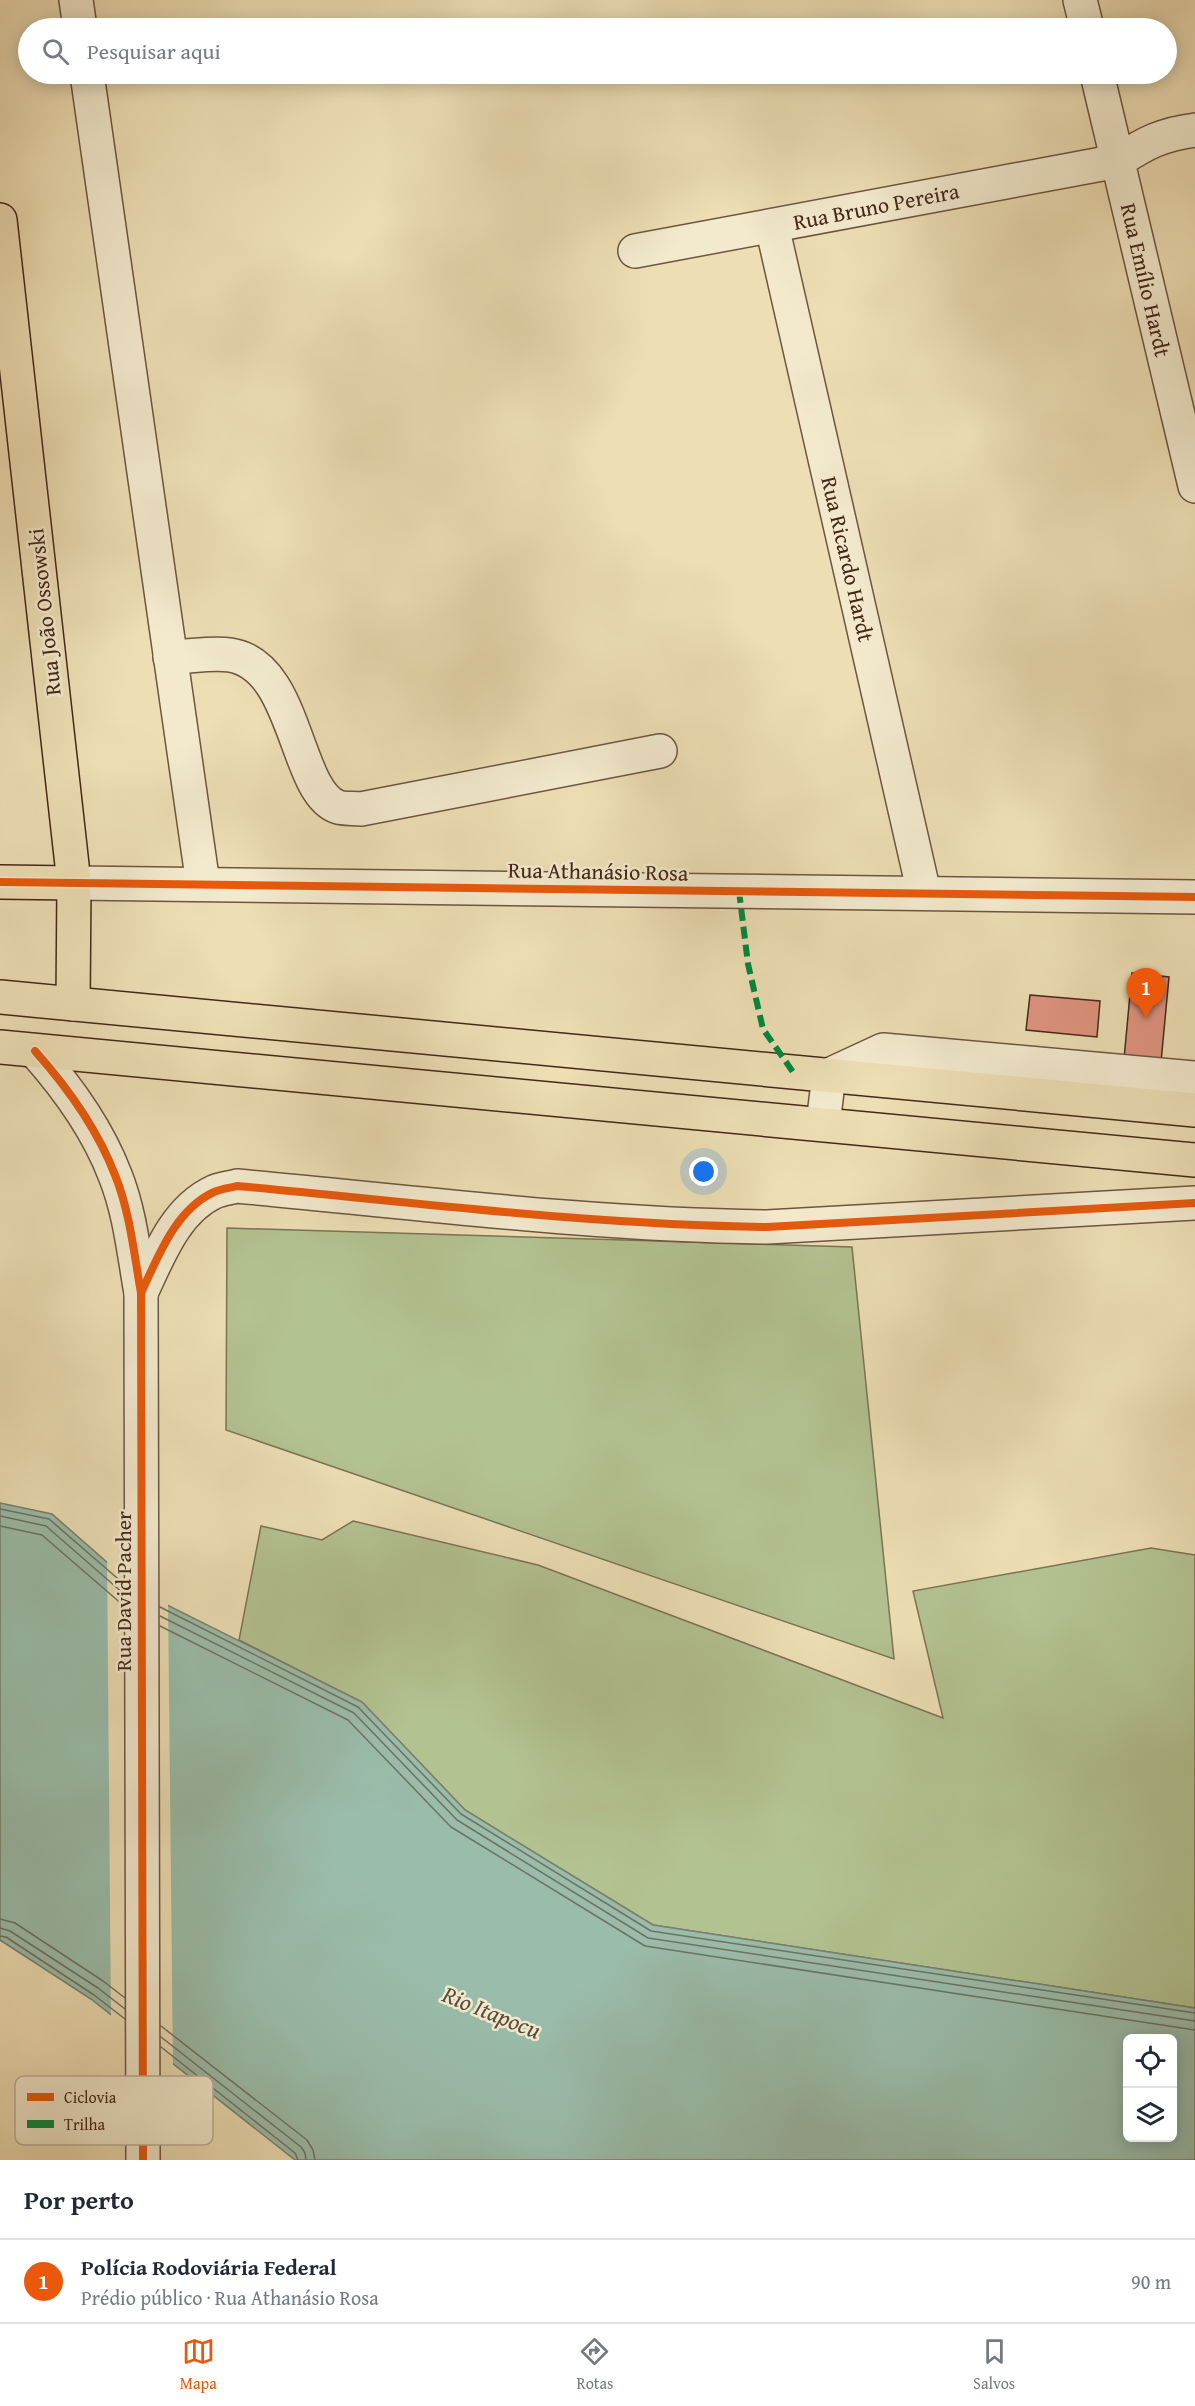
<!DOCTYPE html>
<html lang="pt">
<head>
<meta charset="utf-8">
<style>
	:root { --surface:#fff; --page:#f6f6f7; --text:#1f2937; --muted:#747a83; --line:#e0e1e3; --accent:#ea580c }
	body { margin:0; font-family:"Gentium Book Plus",serif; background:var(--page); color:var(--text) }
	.controls { position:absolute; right:18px; bottom:18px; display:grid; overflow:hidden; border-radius:9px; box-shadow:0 3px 15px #0003 }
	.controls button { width:54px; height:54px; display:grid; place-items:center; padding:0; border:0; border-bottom:2px solid var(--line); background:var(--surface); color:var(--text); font:30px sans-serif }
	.you { position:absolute; left:704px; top:1172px; width:21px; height:21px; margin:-15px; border:4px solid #fff; border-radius:50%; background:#1a73e8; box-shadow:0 0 0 9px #1a73e833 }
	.badge { display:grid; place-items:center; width:39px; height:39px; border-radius:50%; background:var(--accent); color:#fff; font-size:20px; font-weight:700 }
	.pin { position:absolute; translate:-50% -50px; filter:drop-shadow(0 2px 3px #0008) }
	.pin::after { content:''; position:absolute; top:32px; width:21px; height:18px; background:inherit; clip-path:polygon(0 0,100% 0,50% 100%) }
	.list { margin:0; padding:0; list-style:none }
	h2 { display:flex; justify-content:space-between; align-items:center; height:78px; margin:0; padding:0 24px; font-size:26px }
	h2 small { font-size:20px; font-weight:400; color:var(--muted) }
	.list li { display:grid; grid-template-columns:39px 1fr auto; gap:18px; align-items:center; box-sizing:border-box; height:84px; padding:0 24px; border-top:2px solid var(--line) }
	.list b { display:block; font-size:22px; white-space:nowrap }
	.list p { margin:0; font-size:20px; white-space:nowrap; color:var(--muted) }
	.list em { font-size:20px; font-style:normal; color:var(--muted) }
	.icon { flex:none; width:33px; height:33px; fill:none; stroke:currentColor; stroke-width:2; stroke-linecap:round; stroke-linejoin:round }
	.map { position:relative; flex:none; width:1195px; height:2160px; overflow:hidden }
	.search { position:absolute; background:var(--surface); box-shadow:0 3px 15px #0003; left:18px; right:18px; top:18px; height:66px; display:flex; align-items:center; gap:15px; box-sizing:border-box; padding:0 21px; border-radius:33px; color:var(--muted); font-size:22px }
	.sheet { height:162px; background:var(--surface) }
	nav { display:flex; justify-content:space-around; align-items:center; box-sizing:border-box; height:84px; border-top:2px solid var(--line); background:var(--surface); font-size:16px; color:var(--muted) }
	nav a { display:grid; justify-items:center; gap:3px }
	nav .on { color:var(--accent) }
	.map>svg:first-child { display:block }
</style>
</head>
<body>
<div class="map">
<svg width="1195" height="2160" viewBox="0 0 1195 2160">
	<rect width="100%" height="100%" fill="#eddeb4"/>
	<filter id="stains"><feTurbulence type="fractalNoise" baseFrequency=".00333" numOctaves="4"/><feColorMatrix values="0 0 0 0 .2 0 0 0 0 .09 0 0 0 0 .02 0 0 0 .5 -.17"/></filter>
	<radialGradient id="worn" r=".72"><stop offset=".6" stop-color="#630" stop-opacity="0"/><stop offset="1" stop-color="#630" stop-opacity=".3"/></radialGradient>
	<g fill="#b3c291" stroke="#7c7455" stroke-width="1.5">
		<path d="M227 1228 852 1247 894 1659 226 1430Z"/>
		<path d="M353 1521 538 1565 943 1718 913 1591 1151 1548 1195 1555V2008L653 1925 465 1810 362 1702 239 1640 261 1526 322 1540Z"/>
	</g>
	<path fill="#9abcaa" stroke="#788070" stroke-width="1.5" fill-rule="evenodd" d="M0 1503 52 1514 141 1592 362 1702 465 1810 653 1925 1195 2008V2160H295L91 1999 0 1940ZM1128 2038H1172V2138H1128Z"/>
	<path fill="#eddeb4" d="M107 1557 143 1589 168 1602 173 2068 111 2019Z"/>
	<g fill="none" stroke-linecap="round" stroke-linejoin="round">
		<g stroke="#6f7262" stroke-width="1.5">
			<path d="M0 1509 49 1519 124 1584"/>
			<path d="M0 1516 46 1526 124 1594"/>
			<path d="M0 1526 42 1535 124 1606"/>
			<path d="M160 1607 358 1707 461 1814 651 1931 1195 2013"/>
			<path d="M160 1616 354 1713 457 1820 648 1938 1195 2021"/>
			<path d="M160 1626 348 1720 451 1827 645 1946 1195 2030"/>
			<path d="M0 1919 15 1923 103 1981 125 1998"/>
			<path d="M0 1928 10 1931 98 1988 125 2009"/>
			<path d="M0 1936 6 1937 94 1995 125 2019"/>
			<path d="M161 2026 307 2140 313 2150 315 2160"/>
			<path d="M161 2037 301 2147 305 2153 306 2160"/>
			<path d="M161 2047 295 2153 298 2160"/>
		</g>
	</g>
	<g fill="#df9480" stroke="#442719" stroke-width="1.5">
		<path d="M1132 973 1169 977 1161 1062 1124 1059Z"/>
		<path d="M1030 995 1100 1001 1097 1037 1026 1030Z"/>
	</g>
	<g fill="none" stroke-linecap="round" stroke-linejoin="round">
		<defs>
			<g id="minor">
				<path d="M76 0 80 28"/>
				<path d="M1080 0 1087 28"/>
				<path d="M87 74 203 884"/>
				<path d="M1097 74 1195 486"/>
				<path d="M772 226 924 893"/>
				<path d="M635 251 1118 161C1145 143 1163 134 1195 130"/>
				<path d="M170 657C189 657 212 652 230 655 298 665 294 792 338 807 344 809 354 808 361 809L660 751"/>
				<path d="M74 883 1195 897"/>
				<path d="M35 1051C68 1088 97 1128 115 1175 130 1212 134 1254 141 1293L143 2160"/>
				<path d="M823 1124 829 1075 883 1050 1195 1078"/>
				<path d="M141 1293C158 1257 175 1210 214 1192 221 1189 230 1188 237 1186 413 1202 590 1225 767 1227L1195 1203"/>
			</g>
			<g id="major">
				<path d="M0 220 74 883 73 1004"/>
				<path d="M0 882 74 883"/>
			</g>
			<g id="highway">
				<path d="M0 997 1195 1110"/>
				<path d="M0 1047 1195 1160"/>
			</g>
		</defs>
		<use href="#minor" stroke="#6e5540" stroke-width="36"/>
		<use href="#major" stroke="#442719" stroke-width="36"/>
		<use href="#highway" stroke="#442719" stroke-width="36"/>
		<use href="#minor" stroke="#f3eace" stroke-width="33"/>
		<use href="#major" stroke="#eddeb4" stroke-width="33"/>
		<use href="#highway" stroke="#eddeb4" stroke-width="33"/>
		<path stroke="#00873e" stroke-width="6" stroke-dasharray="12 6" stroke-linecap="butt" d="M739 891 748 964 763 1029 793 1072"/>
		<defs>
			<g id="cycleway">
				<path d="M0 882 1195 897"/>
				<path d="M35 1051C68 1088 97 1128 115 1175 130 1212 134 1254 141 1293L143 2160"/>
				<path d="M141 1293C158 1257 175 1210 214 1192 221 1189 230 1188 237 1186 413 1202 590 1225 767 1227L1195 1203"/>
			</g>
		</defs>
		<use href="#cycleway" stroke="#f3eace" stroke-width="11"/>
		<use href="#cycleway" stroke="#e8590c" stroke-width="8"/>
	</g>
	<g text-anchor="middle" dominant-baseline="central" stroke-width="5" stroke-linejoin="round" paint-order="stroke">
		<g font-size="22" fill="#442719" stroke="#f3eace">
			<text transform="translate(876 206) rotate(-11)">Rua Bruno Pereira</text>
			<text transform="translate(1146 280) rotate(77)">Rua Emílio Hardt</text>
			<text transform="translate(848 559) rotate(77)">Rua Ricardo Hardt</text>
			<text transform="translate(44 612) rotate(-96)">Rua João Ossowski</text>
			<text transform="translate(598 871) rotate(1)">Rua Athanásio Rosa</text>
			<text transform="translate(123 1591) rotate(-90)">Rua David Pacher</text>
		</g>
		<g font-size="24" font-style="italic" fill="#5a4c3d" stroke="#f3eace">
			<text transform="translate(492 2012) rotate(22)">Rio Itapocu</text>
		</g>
	</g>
	<rect x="15" y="2076" width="198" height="69" rx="9" fill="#f3eace" stroke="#beb098" stroke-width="1.5"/>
	<rect x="27" y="2093" width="27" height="8" fill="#e8590c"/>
	<rect x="27" y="2120" width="27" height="8" fill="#00873e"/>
	<g font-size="16" fill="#442719">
		<text x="64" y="2103">Ciclovia</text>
		<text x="64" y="2130">Trilha</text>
	</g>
	<rect width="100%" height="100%" filter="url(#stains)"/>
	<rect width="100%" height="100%" fill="url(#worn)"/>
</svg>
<div class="controls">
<button><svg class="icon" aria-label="locate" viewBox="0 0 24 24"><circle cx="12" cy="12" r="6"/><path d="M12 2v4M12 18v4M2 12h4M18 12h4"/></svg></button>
<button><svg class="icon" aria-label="layers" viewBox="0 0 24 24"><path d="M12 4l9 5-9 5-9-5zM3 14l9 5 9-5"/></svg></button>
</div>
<div class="you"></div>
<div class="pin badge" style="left:1146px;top:1018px">1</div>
<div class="search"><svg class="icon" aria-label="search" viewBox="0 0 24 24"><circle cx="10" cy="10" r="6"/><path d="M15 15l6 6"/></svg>Pesquisar aqui</div>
</div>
<section class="sheet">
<h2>Por perto<small></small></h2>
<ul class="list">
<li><span class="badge">1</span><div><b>Polícia Rodoviária Federal</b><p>Prédio público · Rua Athanásio Rosa</p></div><em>90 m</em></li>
</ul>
</section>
<nav>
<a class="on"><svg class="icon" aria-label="map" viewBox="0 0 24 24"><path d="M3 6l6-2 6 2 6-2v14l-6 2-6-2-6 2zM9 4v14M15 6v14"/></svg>Mapa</a>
<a><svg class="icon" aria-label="directions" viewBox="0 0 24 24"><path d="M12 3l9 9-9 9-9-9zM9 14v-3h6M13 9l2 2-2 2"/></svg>Rotas</a>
<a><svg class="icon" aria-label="saved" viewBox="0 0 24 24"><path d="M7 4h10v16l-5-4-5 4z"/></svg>Salvos</a>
</nav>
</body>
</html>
